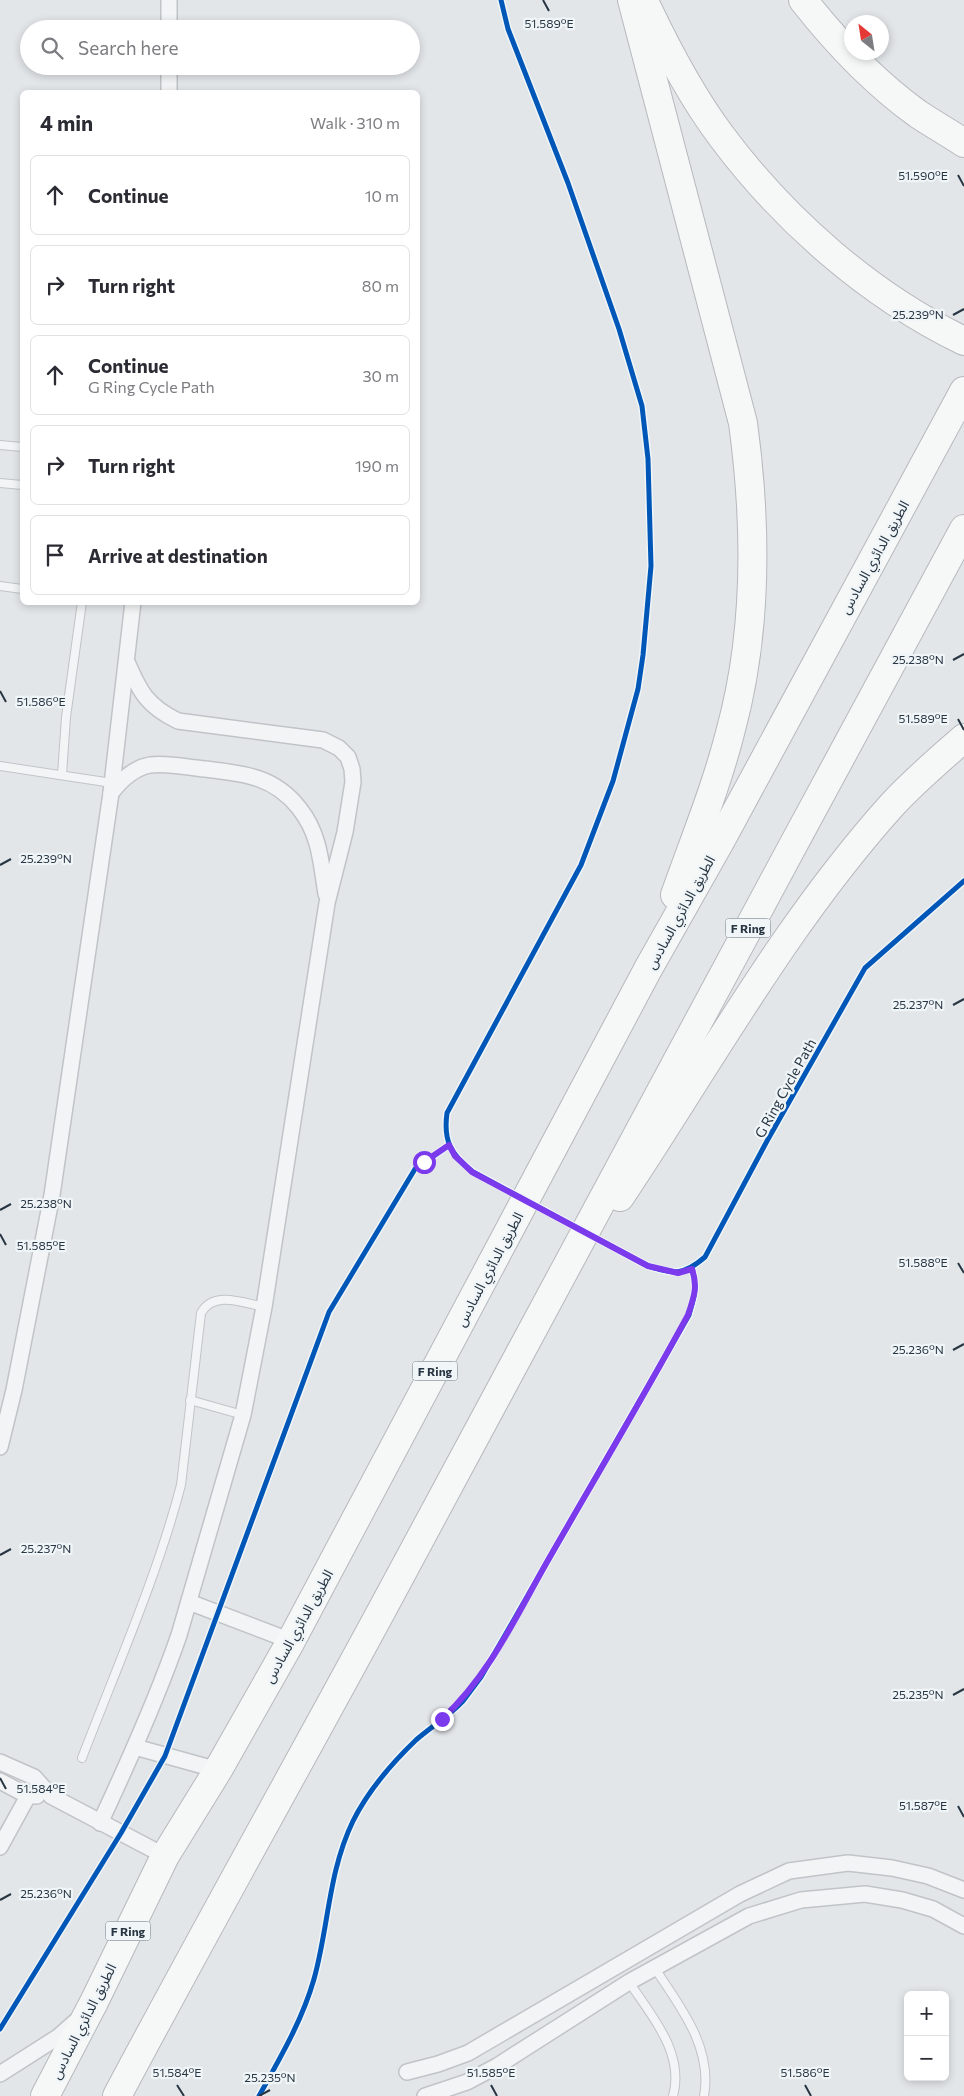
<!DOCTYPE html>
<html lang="en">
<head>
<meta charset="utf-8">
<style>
	:root { --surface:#fff; --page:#f2f2f3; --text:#2b2b33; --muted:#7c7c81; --line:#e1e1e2 }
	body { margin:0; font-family:Commissioner,"Noto Sans Arabic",sans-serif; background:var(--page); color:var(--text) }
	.controls { position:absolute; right:15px; bottom:15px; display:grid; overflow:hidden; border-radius:8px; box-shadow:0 2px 8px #0003 }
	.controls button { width:45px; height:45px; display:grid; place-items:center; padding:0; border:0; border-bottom:1px solid var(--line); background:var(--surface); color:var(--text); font:25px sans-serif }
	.compass { position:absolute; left:844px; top:15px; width:45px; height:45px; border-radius:50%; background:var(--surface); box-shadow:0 2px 8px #0003; rotate:330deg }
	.stop { position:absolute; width:15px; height:15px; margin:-11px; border:4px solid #7c3aed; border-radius:50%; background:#fff }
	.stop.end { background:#7c3aed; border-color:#fff; box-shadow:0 1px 5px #0008 }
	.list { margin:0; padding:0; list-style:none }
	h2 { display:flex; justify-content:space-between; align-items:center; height:65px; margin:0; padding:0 20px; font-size:21px }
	h2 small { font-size:16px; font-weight:400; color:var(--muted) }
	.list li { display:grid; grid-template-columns:32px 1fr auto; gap:15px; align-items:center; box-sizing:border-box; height:80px; margin:0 10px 10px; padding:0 10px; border:1px solid var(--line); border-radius:8px }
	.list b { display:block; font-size:19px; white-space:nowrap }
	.list p { margin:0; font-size:16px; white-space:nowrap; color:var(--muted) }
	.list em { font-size:16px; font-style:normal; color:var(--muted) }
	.icon { flex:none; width:28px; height:28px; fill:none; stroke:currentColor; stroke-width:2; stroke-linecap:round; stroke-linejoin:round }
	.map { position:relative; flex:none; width:964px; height:2096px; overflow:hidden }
	.search { position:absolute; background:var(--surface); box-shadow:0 2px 8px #0003; left:20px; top:20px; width:400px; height:55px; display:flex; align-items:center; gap:12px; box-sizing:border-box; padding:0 18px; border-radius:28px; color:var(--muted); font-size:19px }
	.panel { position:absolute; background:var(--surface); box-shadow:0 2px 8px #0003; left:20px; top:90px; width:400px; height:515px; border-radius:8px }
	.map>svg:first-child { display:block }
</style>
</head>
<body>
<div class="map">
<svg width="964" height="2096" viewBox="0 0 964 2096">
	<rect width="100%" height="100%" fill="#e3e6e9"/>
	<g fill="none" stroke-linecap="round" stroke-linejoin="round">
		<defs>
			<g id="lane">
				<path d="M0 445 22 447"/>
				<path d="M0 483 22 485"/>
				<path d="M0 586 22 589"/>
				<path d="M0 766 112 783"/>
				<path d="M62 775 66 717 82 602"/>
				<path d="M190 1400 243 1415"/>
				<path d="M82 1758C116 1669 157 1577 181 1485L201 1313C214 1290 243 1303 264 1307"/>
				<path d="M654 1967C679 2005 713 2047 704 2096"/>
				<path d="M629 1982C651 2015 685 2053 673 2096"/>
			</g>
			<g id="street">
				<path d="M169 29V0"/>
				<path d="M169 92V66"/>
				<path d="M111 793C121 780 133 768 150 765 165 763 181 766 196 768 236 773 272 773 299 808 320 834 321 863 326 894"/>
				<path d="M0 1447 14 1390 52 1195 111 793 133 602"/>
				<path d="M189 1602 291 1641"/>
				<path d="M135 1747 218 1770"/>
				<path d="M0 1762 34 1777 51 1796 165 1856"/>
				<path d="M0 1781 28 1796H37"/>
				<path d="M100 1823C129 1761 157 1699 179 1635L243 1415 264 1307 327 903 345 832 353 782 352 769 348 757 339 748 323 740 178 721C147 706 140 692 127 662"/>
				<path d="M0 1847 28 1796"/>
				<path d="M407 2072 438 2064 468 2053 740 1894 789 1871 848 1863 892 1868 928 1876 964 1890"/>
				<path d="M0 2074 58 2037 76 2021"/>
				<path d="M425 2096 467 2082 497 2066 629 1982 749 1916 801 1900 865 1894 902 1900 933 1909 964 1926"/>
			</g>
			<g id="highway">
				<path d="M632 0 743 423C757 526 758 632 730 733 716 788 694 841 675 895"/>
				<path d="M803 0C836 42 875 83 918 114 933 124 949 133 964 143"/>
				<path d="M644 1C666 48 691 96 722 137 784 220 869 295 964 341"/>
				<path d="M620 1197C708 1065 785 924 892 805 914 781 939 760 964 738"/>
				<path d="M45 2096 94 2002 165 1856 218 1770 291 1641 648 969 722 838 964 391"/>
				<path d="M117 2096C204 1932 295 1771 383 1608 577 1249 769 888 964 529"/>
			</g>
		</defs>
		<use href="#lane" stroke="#c1c4c7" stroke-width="10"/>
		<use href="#street" stroke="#c1c4c7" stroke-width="18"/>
		<use href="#highway" stroke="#b5b9bd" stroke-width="30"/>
		<use href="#lane" stroke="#f2f4f5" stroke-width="8"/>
		<use href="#street" stroke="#f2f4f5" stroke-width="15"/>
		<use href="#highway" stroke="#f6f7f7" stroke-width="28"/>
		<defs>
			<g id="cycleway">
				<path d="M501 0 508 29 568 183 619 329 642 406 648 459 651 566 643 655 638 689 613 781 581 865 447 1113C443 1141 451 1155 473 1172L648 1266C674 1274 683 1276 705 1257L767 1141 865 968 964 881"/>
				<path d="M0 2029 121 1833 165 1756 329 1312 415 1169 449 1145"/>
				<path d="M259 2096C280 2058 302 2021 314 1979 329 1925 328 1873 353 1821 368 1791 392 1763 416 1740 431 1727 449 1716 463 1701 469 1693 475 1685 481 1677L689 1315C694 1297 698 1287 692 1269"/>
			</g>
		</defs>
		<use href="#cycleway" stroke="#f0f5f8" stroke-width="8"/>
		<use href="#cycleway" stroke="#0057b8" stroke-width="5"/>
	</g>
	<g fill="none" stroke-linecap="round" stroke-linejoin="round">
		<path stroke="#7c3aed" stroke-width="6" d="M424 1162 449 1145 455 1156 472 1172 648 1266 678 1273 692 1269C698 1287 694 1297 688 1315 644 1396 597 1475 551 1555 518 1612 491 1674 442 1719"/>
	</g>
	<path fill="none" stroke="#283643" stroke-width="2" d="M543 0 549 11M958 175 964 186M953 315 964 309M953 660 964 654M0 691 6 702M958 719 964 730M0 865 11 859M953 1005 964 999M0 1210 11 1204M0 1234 6 1245M958 1263 964 1273M953 1350 964 1344M0 1555 11 1549M953 1695 964 1689M0 1778 6 1789M958 1806 964 1817M0 1900 11 1894M177 2085 184 2096M491 2085 497 2096M805 2085 811 2096M259 2096 270 2090"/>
	<g text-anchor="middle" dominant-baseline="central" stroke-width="4.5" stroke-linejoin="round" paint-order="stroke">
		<g fill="#f0f5f8" stroke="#646f79" stroke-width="1">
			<rect x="725.5" y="918.5" width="45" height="19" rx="4"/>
			<rect x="412.5" y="1361.5" width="45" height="19" rx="4"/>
			<rect x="105.5" y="1921.5" width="45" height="19" rx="4"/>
		</g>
		<g font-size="12" font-weight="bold" fill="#283643">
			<text x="748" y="928">F Ring</text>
			<text x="435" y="1371">F Ring</text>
			<text x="128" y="1931">F Ring</text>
		</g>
		<g font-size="14" fill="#283643" stroke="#f0f5f8">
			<text transform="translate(874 557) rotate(-61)">الطريق الدائري السادس</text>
			<text transform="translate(680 912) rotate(-61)">الطريق الدائري السادس</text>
			<text transform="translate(785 1088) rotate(-61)">G Ring Cycle Path</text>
			<text transform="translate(489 1269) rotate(-62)">الطريق الدائري السادس</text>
			<text transform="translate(298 1626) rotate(-61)">الطريق الدائري السادس</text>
			<text transform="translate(83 2021) rotate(-63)">الطريق الدائري السادس</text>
		</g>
	</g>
	<g font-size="12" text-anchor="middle" fill="#283643" stroke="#f0f5f8" stroke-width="4.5" stroke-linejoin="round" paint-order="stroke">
		<text x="549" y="28">51.589°E</text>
		<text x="923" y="180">51.590°E</text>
		<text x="918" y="319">25.239°N</text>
		<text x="918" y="664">25.238°N</text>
		<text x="41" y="706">51.586°E</text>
		<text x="923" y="723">51.589°E</text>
		<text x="46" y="863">25.239°N</text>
		<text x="918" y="1009">25.237°N</text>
		<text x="46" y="1208">25.238°N</text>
		<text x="41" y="1250">51.585°E</text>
		<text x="923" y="1267">51.588°E</text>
		<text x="918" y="1354">25.236°N</text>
		<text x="46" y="1553">25.237°N</text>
		<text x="918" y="1699">25.235°N</text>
		<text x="41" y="1793">51.584°E</text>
		<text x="923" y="1810">51.587°E</text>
		<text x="46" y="1898">25.236°N</text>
		<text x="177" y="2077">51.584°E</text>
		<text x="491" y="2077">51.585°E</text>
		<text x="805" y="2077">51.586°E</text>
		<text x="270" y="2082">25.235°N</text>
	</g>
</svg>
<div class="controls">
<button>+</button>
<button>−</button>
</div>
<svg class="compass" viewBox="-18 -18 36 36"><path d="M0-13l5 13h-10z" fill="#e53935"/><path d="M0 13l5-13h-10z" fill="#7c7c81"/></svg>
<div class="stop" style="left:424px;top:1162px"></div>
<div class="stop end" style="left:442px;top:1719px"></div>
<div class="search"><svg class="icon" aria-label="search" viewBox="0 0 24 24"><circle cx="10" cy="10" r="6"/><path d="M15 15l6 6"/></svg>Search here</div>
<section class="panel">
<h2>4 min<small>Walk · 310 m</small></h2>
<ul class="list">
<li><svg class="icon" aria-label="ahead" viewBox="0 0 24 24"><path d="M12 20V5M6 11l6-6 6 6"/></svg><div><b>Continue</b></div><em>10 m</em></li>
<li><svg class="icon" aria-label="right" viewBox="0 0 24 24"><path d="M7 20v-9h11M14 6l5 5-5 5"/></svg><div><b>Turn right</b></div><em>80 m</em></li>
<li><svg class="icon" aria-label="ahead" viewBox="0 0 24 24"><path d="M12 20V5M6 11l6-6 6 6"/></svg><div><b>Continue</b><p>G Ring Cycle Path</p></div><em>30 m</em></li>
<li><svg class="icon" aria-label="right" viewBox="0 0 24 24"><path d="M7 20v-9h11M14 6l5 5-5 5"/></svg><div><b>Turn right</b></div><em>190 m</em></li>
<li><svg class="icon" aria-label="arrive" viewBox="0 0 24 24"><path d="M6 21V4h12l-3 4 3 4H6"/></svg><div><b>Arrive at destination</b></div></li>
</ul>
</section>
</div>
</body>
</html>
